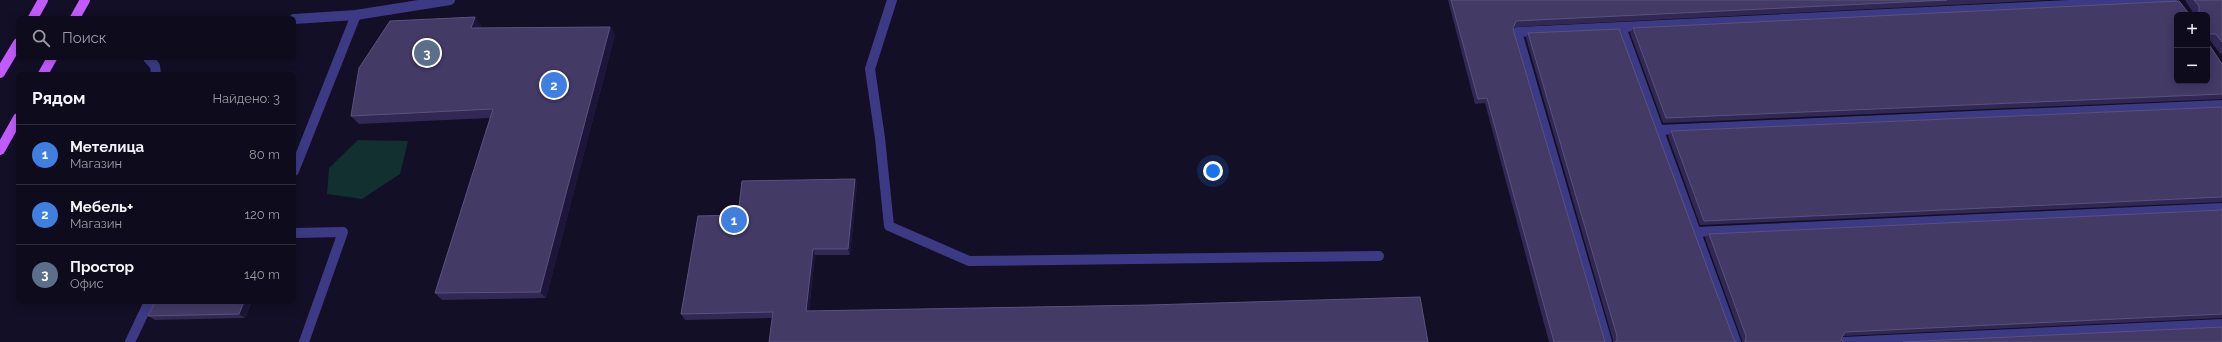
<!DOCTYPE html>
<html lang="ru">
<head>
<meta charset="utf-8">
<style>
	:root { --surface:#0e0b1c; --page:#1c1929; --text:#f1f3f6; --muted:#9b9ba3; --line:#2e2b3b; --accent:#0f766e }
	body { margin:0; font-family:Raleway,sans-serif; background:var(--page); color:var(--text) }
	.controls { position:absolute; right:12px; top:12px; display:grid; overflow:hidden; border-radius:6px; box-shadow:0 2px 10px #0003 }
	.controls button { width:36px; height:36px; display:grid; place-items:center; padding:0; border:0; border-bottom:1px solid var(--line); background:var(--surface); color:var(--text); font:20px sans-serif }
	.you { position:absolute; left:1213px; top:171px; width:14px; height:14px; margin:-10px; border:3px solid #fff; border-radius:50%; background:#1a73e8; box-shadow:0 0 0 6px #1a73e833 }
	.badge { display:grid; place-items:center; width:26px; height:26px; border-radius:50%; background:var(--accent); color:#fff; font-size:13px; font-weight:700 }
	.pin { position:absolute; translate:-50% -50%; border:2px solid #fff; box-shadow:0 1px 4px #0006 }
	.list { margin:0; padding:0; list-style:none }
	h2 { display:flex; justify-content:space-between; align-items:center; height:52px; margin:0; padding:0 16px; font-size:17px }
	h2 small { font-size:13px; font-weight:400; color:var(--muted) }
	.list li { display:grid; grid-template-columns:26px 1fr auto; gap:12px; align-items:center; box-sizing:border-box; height:60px; padding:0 16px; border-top:1px solid var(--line) }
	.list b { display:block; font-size:15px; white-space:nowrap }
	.list p { margin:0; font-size:13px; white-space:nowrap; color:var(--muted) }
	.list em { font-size:13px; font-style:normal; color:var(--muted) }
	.icon { flex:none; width:22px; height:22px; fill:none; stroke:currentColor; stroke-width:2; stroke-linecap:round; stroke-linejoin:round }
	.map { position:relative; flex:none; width:2222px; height:342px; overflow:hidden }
	.search { position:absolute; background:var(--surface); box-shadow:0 2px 10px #0003; left:16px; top:16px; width:280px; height:44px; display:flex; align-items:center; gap:10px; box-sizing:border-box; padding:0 14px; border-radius:6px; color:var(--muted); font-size:15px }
	.panel { position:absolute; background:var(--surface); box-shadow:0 2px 10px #0003; left:16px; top:72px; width:280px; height:232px; border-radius:6px }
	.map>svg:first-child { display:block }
</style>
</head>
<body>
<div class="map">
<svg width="2222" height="342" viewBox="0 0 2222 342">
	<rect width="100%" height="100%" fill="#130f26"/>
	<path fill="#12302f" d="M358 140 408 141 400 174 362 199 327 194 329 168Z"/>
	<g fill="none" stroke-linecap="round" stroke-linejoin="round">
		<g stroke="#3d3a85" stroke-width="10">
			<path d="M892 0 870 69 880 138 889 226 969 261 1379 256"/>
			<path d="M294 19 356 15 450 0"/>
			<path d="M1621 27 1736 342"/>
			<path d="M148 58 155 66 156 74"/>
			<path d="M1659 130 2222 105"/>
			<path d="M294 171 356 15"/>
			<path d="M1696 232 2222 208"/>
			<path d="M294 233 343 232 304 342"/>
			<path d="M130 342 149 302"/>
			<path d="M1607 342 1517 32 2172 0"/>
			<path d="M1843 342 2222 324"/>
		</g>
		<g stroke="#c25bff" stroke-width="10">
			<path d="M33 18 43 0"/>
			<path d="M75 18 85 0"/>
			<path d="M0 73 18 43"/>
			<path d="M43 74 52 58"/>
			<path d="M0 150 18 118"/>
		</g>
	</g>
	<g fill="#312854">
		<path d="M1448 0H2047L1514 27 1513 29 1605 342H1549L1485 103 1475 104Z"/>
		<path d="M2185 0H2222V56L2209 39H2207L2208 43 2222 64V99L1663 123 1630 33 1633 28 2177 81 2207 15H2193L2192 11Z"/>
		<path d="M481 25 480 28 610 27 615 35 546 298 442 300 435 293 490 118 359 124 351 116Z"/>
		<path d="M1528 33 1734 340 1736 342H1613V340L1526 38Z"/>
		<path d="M2222 107V202L1700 225 1668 136 1671 131Z"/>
		<path d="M855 179 857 185 850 255H815L809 311 772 318 685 320 681 314 738 215Z"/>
		<path d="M2222 210V318L1843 336 1841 339 1844 342H1742V340L1705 238 1709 234Z"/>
		<path d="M252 302 245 318 155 320 148 316Z"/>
	</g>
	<g fill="#1d163a">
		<path d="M475 17 481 25 477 36 471 28Z"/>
		<path d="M610 27 615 35 546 298 540 292Z"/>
		<path d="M855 179 857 185 850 255 848 249Z"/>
		<path d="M813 249 815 255 808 317 806 311Z"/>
		<path d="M244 302H252L245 318 239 314Z"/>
	</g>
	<g fill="#433a66" stroke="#5a527e">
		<path d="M1451 0H1947L1516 21 1513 29 1605 342H1554L1487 98 1478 99Z"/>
		<path d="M2194 0H2222V42L2216 34H2210L2207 37 2208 43 2222 64V94L1666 118 1633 28 2179 1 2190 15H2177V81H2207V15H2197L2199 12V6Z"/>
		<path d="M475 17 471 28 610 27 540 292 435 293 493 109 351 116 359 68 390 21Z"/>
		<path d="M1619 29 1734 340 1736 342H1615L1617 340V336L1528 33Z"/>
		<path d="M2222 107V197L1704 221 1671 131Z"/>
		<path d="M855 179 848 249H813L806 311 1149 305 1420 297 1428 342H769L773 312 681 314 698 216 738 215 742 181Z"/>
		<path d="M2222 210V314L1845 332 1841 339 1844 342H1745L1746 336 1709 234Z"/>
		<path d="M155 302H244L239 314 148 316Z"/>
		<path d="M2222 327V342H1903Z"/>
	</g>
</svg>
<div class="controls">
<button>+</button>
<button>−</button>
</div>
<div class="you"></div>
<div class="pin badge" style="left:734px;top:220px;background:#3f7fe0">1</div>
<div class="pin badge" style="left:554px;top:85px;background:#3f7fe0">2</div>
<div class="pin badge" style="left:427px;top:53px;background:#5c6f8a">3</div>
<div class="search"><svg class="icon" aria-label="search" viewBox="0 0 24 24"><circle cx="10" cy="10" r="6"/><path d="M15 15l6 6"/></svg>Поиск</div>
<section class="panel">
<h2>Рядом<small>Найдено: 3</small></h2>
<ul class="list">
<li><span class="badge" style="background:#3f7fe0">1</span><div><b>Метелица</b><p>Магазин</p></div><em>80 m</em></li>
<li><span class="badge" style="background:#3f7fe0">2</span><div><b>Мебель+</b><p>Магазин</p></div><em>120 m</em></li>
<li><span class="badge" style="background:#5c6f8a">3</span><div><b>Простор</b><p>Офис</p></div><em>140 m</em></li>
</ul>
</section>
</div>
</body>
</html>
